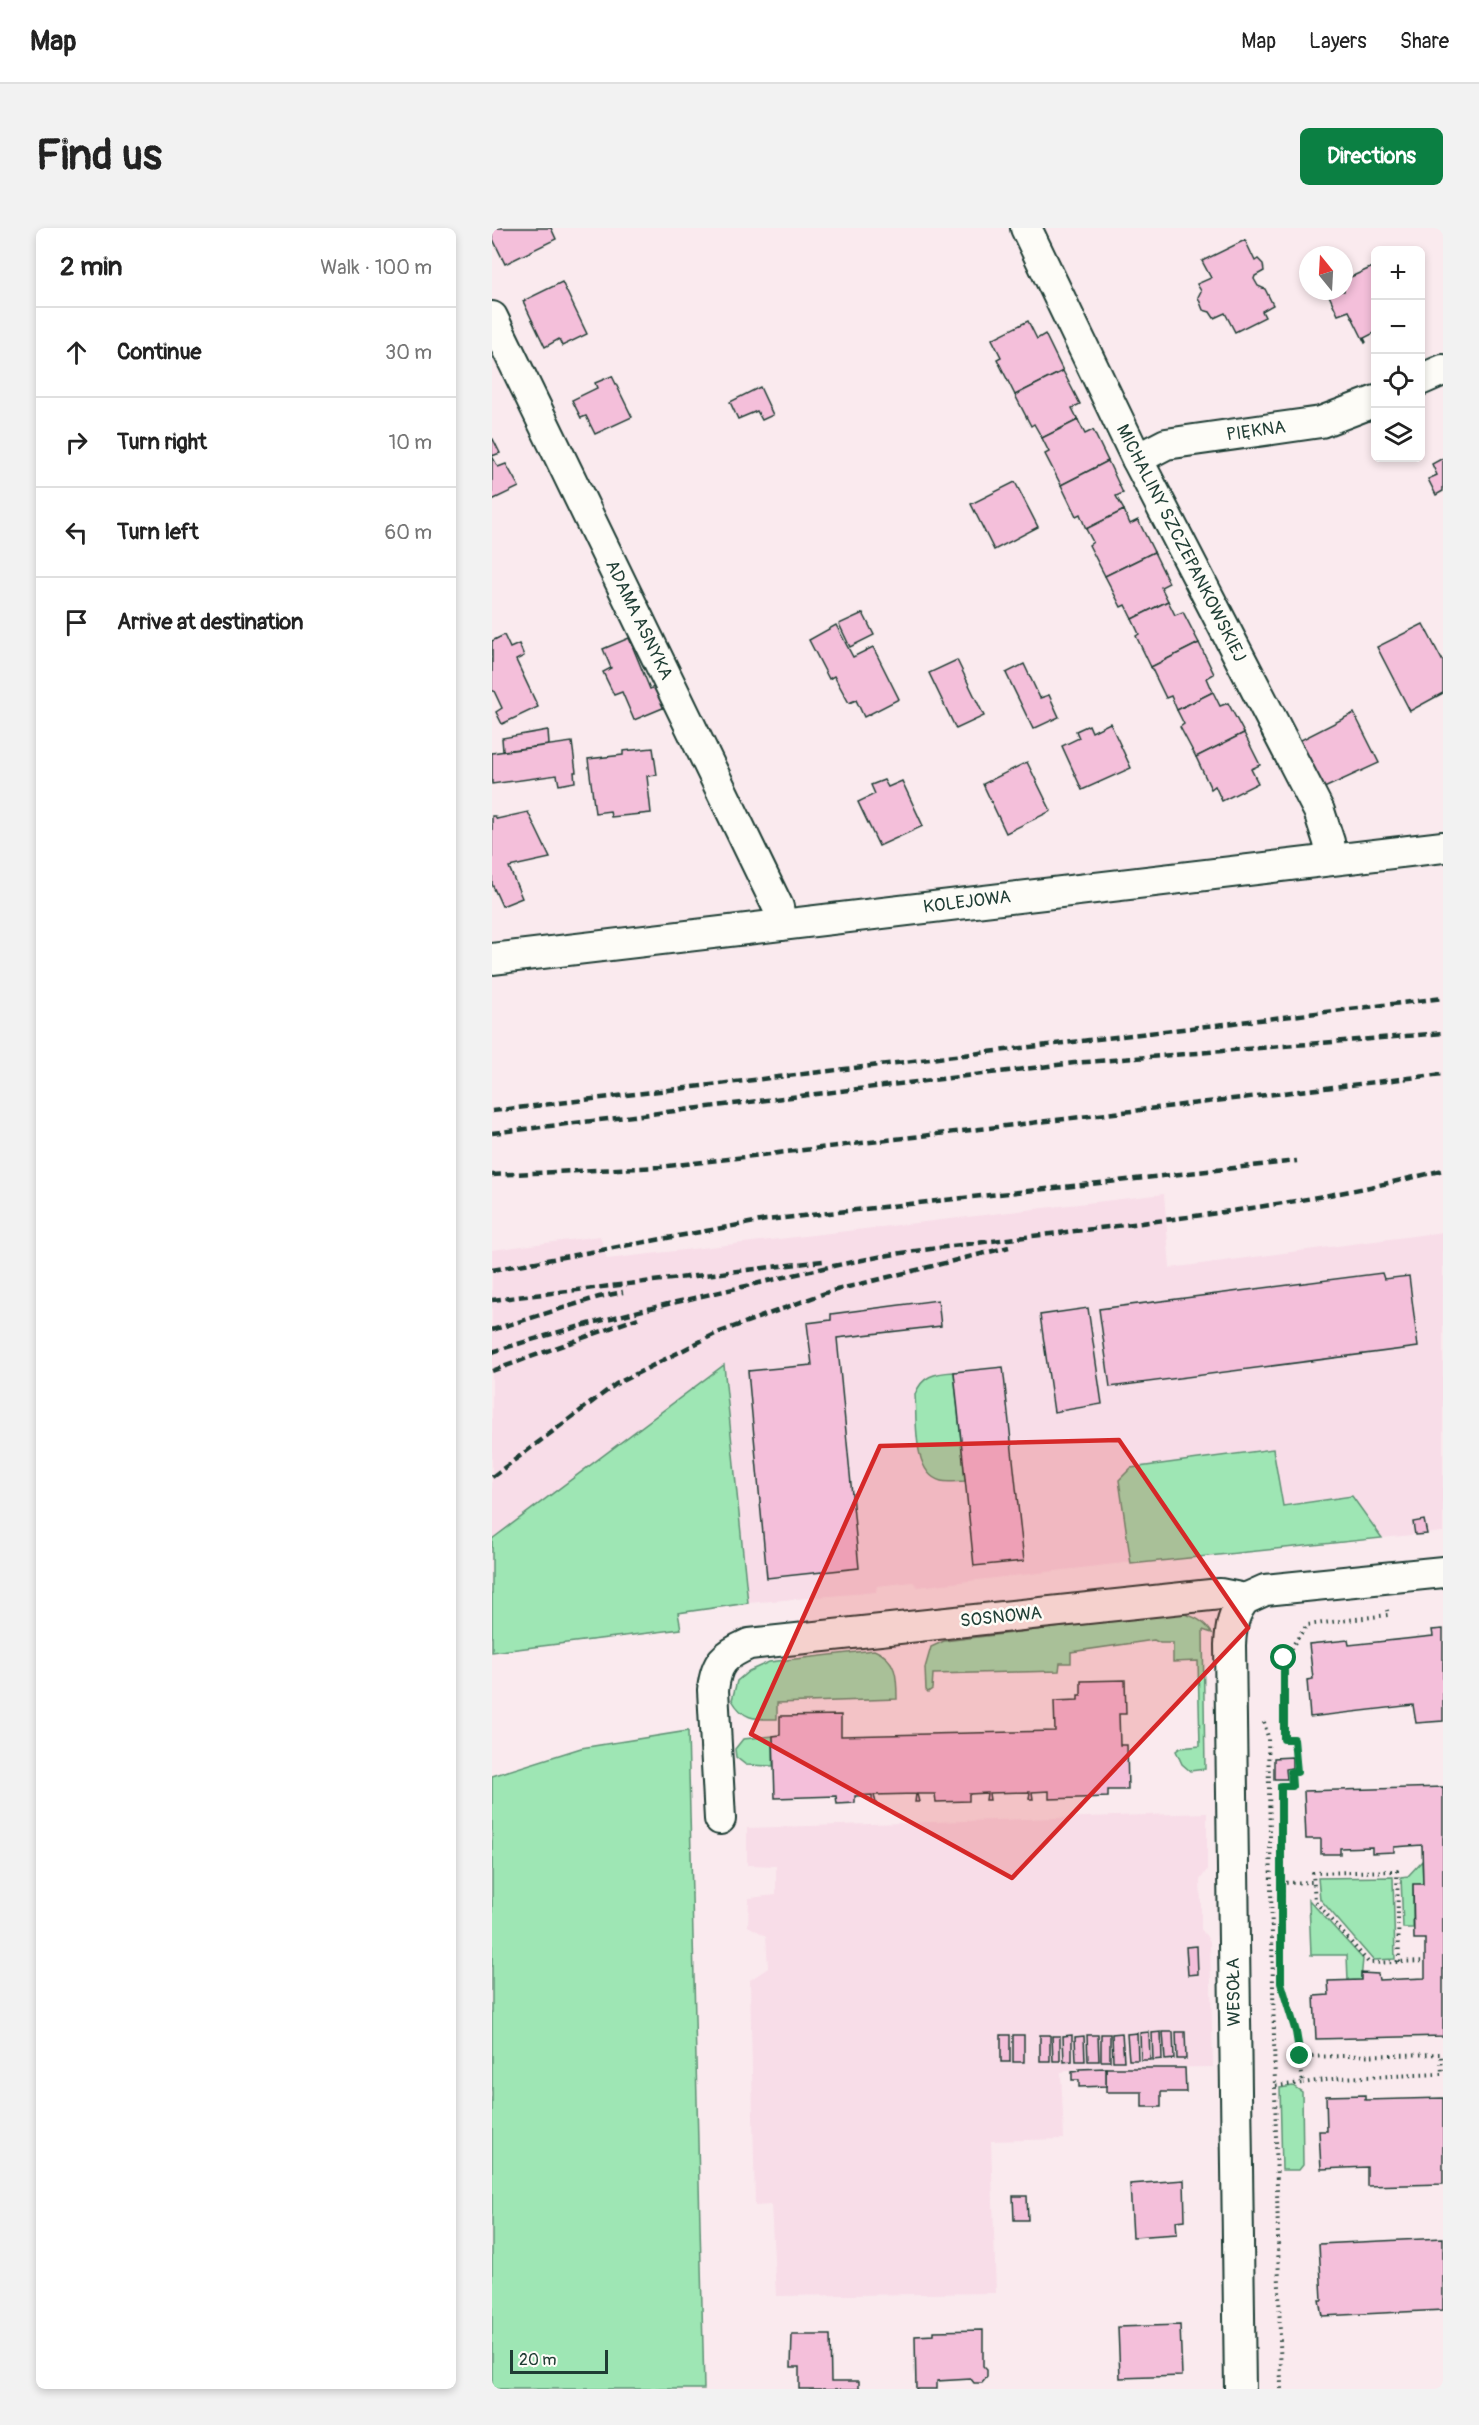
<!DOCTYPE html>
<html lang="en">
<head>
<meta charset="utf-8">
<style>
	:root { --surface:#fff; --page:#f2f2f2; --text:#222; --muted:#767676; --line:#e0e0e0; --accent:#0b8043 }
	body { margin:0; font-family:Pangolin,sans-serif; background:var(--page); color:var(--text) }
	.controls { position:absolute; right:18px; top:18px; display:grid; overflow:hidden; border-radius:9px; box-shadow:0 3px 9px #0003 }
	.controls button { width:54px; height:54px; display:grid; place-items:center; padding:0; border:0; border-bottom:2px solid var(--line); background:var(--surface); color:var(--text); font:30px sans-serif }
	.compass { position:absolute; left:807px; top:18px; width:54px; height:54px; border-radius:50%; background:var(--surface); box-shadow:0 3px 9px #0003; rotate:342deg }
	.scale { position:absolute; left:18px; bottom:15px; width:98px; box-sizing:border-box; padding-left:6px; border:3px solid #1f3d34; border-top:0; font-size:16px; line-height:21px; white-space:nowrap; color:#1f3d34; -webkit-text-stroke:4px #fdfcf7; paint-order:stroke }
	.stop { position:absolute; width:18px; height:18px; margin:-14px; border:4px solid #0b8043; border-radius:50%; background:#fff }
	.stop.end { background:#0b8043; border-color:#fff; box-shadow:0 2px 6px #0008 }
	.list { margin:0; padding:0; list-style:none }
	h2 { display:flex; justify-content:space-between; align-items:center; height:78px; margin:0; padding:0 24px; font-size:26px }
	h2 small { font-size:20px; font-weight:400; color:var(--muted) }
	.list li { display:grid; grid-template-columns:39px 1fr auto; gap:18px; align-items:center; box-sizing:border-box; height:90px; padding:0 24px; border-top:2px solid var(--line) }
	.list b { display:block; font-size:22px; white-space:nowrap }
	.list em { font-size:20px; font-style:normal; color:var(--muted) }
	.icon { flex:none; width:33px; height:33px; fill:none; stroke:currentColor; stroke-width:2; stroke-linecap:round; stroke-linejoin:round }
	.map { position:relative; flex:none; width:951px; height:2161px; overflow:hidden; border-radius:9px }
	header { display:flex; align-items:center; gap:36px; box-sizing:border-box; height:84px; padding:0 30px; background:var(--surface); border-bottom:2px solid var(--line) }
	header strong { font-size:28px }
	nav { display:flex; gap:33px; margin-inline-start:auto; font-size:21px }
	.intro { display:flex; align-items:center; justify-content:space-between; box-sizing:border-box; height:144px; padding:0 36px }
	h1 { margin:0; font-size:42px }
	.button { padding:15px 27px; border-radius:9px; background:var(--accent); color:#fff; font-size:21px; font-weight:700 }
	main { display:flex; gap:36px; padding:0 36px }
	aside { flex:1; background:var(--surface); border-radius:9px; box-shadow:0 3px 9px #0003 }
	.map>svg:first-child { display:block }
</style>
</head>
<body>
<header>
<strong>Map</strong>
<nav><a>Map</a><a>Layers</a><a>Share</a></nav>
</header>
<div class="intro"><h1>Find us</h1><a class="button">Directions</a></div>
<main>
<aside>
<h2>2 min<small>Walk · 100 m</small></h2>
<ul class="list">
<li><svg class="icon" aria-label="ahead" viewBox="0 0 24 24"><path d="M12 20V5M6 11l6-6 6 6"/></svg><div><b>Continue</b></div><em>30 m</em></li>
<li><svg class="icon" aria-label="right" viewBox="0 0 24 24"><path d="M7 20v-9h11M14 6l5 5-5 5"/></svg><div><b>Turn right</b></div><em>10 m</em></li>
<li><svg class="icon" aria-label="left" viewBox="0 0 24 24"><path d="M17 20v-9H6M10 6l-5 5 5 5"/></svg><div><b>Turn left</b></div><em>60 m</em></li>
<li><svg class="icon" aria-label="arrive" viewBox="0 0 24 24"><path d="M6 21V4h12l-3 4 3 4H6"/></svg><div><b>Arrive at destination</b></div></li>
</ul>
</aside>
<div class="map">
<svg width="951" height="2161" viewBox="0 0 951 2161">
	<rect width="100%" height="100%" fill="#faeaee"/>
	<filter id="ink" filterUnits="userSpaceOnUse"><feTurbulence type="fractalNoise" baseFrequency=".0167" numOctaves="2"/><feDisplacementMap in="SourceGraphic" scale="12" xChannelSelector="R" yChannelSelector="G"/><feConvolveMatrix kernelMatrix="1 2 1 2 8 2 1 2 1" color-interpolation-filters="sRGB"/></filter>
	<g filter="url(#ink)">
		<g fill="#f8dde8">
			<path d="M672 966 678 1040 951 1004V1304L623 1336 426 1359 421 1354 385 1358 384 1364 256 1375 232 1137 0 1311V1022L108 1008 115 1031Z"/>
			<path d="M715 1585V1642L708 1652 709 1675V1701L718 1713 721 1839 587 1841 569 1844 572 1911 499 1913 504 2065 284 2068 279 1977 263 1978 258 1752 276 1740 274 1708 256 1698 257 1670 284 1667V1638L255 1637V1600Z"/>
		</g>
		<g fill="#9ee6b4" stroke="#5e9274" stroke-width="1.5">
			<path d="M232 1137 256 1375 186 1385 189 1401 0 1424V1311Z"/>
			<path d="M462 1144 473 1253C466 1253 456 1255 449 1253 420 1246 425 1191 423 1167 429 1148 443 1145 462 1144Z"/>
			<path d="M781 1221 791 1278 860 1268 890 1310 639 1336 627 1252 639 1240Z"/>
			<path d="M688 1385C702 1388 712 1393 720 1405L711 1402 713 1541 698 1543 690 1536 684 1523 688 1520 708 1518 706 1433 681 1434V1415H668L662 1412 579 1424V1435H568L567 1443 441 1446 440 1461 436 1464 434 1462 433 1440 439 1419 452 1413Z"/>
			<path d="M382 1422C405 1431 405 1449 405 1471L285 1475V1491C264 1491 252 1493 240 1472L245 1453 257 1443 277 1434Z"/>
			<path d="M196 1503 212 2161H0V1548L89 1520Z"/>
			<path d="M281 1508V1538L254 1537 244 1529 243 1521 251 1511Z"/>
			<path d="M930 1633 931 1656 921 1657V1700H911L909 1649 916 1648Z"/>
			<path d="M901 1649 903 1731 881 1732 828 1671 826 1650Z"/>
			<path d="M817 1672 871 1731 869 1752 856 1753 855 1727H819Z"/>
			<path d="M801 1858 810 1864 811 1937 807 1942H790L788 1860Z"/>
		</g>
		<g fill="#f4bfda" stroke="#1f3d34" stroke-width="1.5">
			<path d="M0 0H59L64 11 13 36 0 9Z"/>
			<path d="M753 12 763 33 766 31 771 36 772 43 763 48 762 51 766 58 773 61 781 77 770 83 773 89 743 104 733 85 722 90 718 84 711 82 706 69 709 63 705 56 719 50 710 33Z"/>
			<path d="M883 38 884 104 872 110 874 114 873 115 857 83 846 87 835 63H852V52Z"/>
			<path d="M70 54 95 106 70 118 67 111 53 119 31 73Z"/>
			<path d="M536 93 545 111 553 106 571 143 523 167 505 131 509 129 500 111Z"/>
			<path d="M571 143 588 176 580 180 586 192 550 210 542 196 539 198 523 167Z"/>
			<path d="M120 148 140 189 103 206 94 188 89 190 80 172 105 160 103 155Z"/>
			<path d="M268 159 281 187 270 192 265 183 246 191 238 174Z"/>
			<path d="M586 192 593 206 601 202 616 233 569 257 553 226 557 224 550 210Z"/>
			<path d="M1 211 8 225 0 228 6 239 14 236 27 259 0 272V212Z"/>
			<path d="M951 230V263L944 267 936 251 945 247 940 236Z"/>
			<path d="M616 233 631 265 624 268 632 282 594 301 588 286 584 288 569 257Z"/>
			<path d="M523 254 546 299 502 322 479 276Z"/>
			<path d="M632 282 638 296 646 292 662 324 613 348 597 317 601 314 594 301Z"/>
			<path d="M662 324 677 355 669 359 676 373 640 391 633 377 629 379 613 348Z"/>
			<path d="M676 373 683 387 691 384 707 415 659 439 644 408 647 406 640 391Z"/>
			<path d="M371 385 382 407 358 419 347 396Z"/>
			<path d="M931 396 951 434V465L918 483 885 419Z"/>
			<path d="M344 397 361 429 381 419 407 471 372 489 364 472 357 475 342 448 337 451 317 412Z"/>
			<path d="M12 407 18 420 27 416 32 428 24 432 46 479 10 496 4 484 10 480 2 463H0V413Z"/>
			<path d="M137 410 158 461 168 456 178 477 142 492 130 464 122 467 111 444 119 440 111 421Z"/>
			<path d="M707 415 722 446 715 450 721 464 685 482 679 468 674 470 659 439Z"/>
			<path d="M465 432 492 488 464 501 437 445Z"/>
			<path d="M532 436 548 470 557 467 567 489 541 501 514 445Z"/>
			<path d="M721 464 728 478 736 475 752 505 704 529 688 499 692 496 685 482Z"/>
			<path d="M862 485 887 535 830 561 805 514Z"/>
			<path d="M618 495 639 540 590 562 570 518 587 510 584 503 597 497 600 504Z"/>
			<path d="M56 502 57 517 11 523 10 510Z"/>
			<path d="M752 505 768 537 759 541 766 555 730 573 723 558 719 561 704 529Z"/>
			<path d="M80 514 84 544H82L83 554 67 557 65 547 0 556V525Z"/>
			<path d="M161 520 165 547 155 548 159 585 119 589 118 583 103 585 96 531 131 527V523Z"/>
			<path d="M535 534 559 583 514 605 491 556Z"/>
			<path d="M392 552 396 559 410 553 431 598 387 618 366 574 383 566 379 557Z"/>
			<path d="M36 584 58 630 17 639 30 670 10 678 0 656V588H3L5 591Z"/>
			<path d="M890 1045 892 1051 917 1048 926 1119 618 1159 607 1081Z"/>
			<path d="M446 1072 449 1098 345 1110 367 1340 275 1350 256 1143 320 1137 315 1095 339 1092V1086Z"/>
			<path d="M596 1080 610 1176 562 1184 548 1087Z"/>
			<path d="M511 1139 532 1333 482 1338 462 1144Z"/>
			<path d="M932 1292 935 1306 923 1307 921 1294Z"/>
			<path d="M951 1401V1493L924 1495 921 1477 818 1489 815 1452 821 1451 817 1416 856 1412 857 1417 941 1408 940 1402Z"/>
			<path d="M633 1452 634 1486H627L628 1517H635L636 1562H616V1569L557 1571V1563L540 1564 541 1571H537L538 1564 497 1565 498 1572H494L495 1565 477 1566V1573L444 1574 443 1566H425L427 1574H423L424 1566 382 1567 384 1575H380V1567L363 1568V1575L345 1576 344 1568 283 1570 281 1508 288 1507V1488L349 1487V1508L563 1503 562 1473 586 1472V1467H589V1453Z"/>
			<path d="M800 1529V1540L794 1541 795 1551H782V1530Z"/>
			<path d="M951 1559V1808L824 1811 822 1768 837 1767 836 1753 869 1752V1745L886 1746 887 1752 933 1750V1711H922L921 1656H931L930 1617 902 1619V1624L880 1625V1619L848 1620V1626H829V1611H814L812 1563Z"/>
			<path d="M705 1718 706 1746 696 1747 694 1719Z"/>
			<path d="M657 1804 658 1832H649L648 1805Z"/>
			<path d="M669 1804 670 1831 661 1832 660 1805Z"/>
			<path d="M671 1804H681L682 1831 673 1832Z"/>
			<path d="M684 1804H693L694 1831H685Z"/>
			<path d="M630 1805 632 1833H621L620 1806Z"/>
			<path d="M645 1805 646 1832H637L635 1806Z"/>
			<rect x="609" y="1806" width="9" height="27"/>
			<rect x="509" y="1807" width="9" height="27"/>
			<rect x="521" y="1807" width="11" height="27"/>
			<rect x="548" y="1807" width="10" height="26"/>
			<path d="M580 1807V1833L572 1834 571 1808Z"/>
			<path d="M595 1807H606L607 1833H596Z"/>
			<path d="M560 1808H568V1833H561Z"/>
			<path d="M592 1808 593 1833H584L583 1809Z"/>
			<path d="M614 1840H693L694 1864H669V1879H650V1864H614Z"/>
			<path d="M614 1840V1858L587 1859V1852H580V1844L587 1843V1841Z"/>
			<path d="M873 1867V1872L951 1870V1956L875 1958V1939L829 1941 827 1903H835L834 1868Z"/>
			<path d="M692 1952 693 1992 684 1993 685 2006 641 2009 638 1956Z"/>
			<path d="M521 1968H535L536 1992H522Z"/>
			<path d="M951 2010V2082L830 2088 827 2072H830L827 2016Z"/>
			<path d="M688 2097 690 2148 628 2150 626 2099Z"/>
			<path d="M491 2102V2138L495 2142V2149L490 2155H482L479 2151 445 2153V2161H424L423 2108 442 2107V2103Z"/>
			<path d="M300 2107H338L339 2153H367V2161H307V2139H299Z"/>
		</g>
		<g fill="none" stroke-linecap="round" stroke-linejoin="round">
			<defs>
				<g id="minor">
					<path d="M534 0 645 231 827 583 837 614 839 631"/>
					<path d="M0 89 286 679 289 697"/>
					<path d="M928 152 951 142"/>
					<path d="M645 231 674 216 829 194 884 173"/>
					<path d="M0 731 951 619"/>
					<path d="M228 1591 221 1462C224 1434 232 1427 257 1416L728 1366 753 1371 773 1362 951 1344"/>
					<path d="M748 2161 738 1417C739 1399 741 1385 753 1371"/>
				</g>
			</defs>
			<use href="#minor" stroke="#1f3d34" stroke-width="34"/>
			<g stroke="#1f3d34" stroke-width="4" stroke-dasharray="1.5 4.5" stroke-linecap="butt">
				<path d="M772 1494 776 1509 789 2161"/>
				<path d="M790 1655 789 1558H800L799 1544H805L802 1511H792V1430L815 1397 896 1387 895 1382"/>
				<path d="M907 1734 905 1643 821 1645 823 1673 877 1735 933 1733"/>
				<path d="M808 1829 949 1826 950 1846 848 1850 811 1855"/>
				<path d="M784 1858 811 1855 804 1804 789 1755 790 1655 822 1654"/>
			</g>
			<use href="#minor" stroke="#fdfcf7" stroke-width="30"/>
			<g stroke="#1f3d34" stroke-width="4.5" stroke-dasharray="9 4.5" stroke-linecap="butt">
				<path d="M0 883 951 770"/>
				<path d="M0 905 582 835 951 805"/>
				<path d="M0 947 168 939 951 846"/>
				<path d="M0 1042 274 992 805 933"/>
				<path d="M0 1072 331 1033"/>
				<path d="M0 1102 107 1069 131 1064"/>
				<path d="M0 1124C82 1098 165 1078 250 1059 310 1045 370 1030 431 1022 605 998 780 986 951 942"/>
				<path d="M0 1143 146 1090"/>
				<path d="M0 1249 124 1156 225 1105 336 1064 517 1019"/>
			</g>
		</g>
	</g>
	<g fill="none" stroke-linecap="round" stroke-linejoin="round" filter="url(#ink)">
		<path stroke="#0b8043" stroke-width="8" d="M792 1430V1511H802L805 1544H799L800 1558H789V1755L804 1804 808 1828"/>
	</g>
	<path fill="#d62828" fill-opacity="0.2" stroke="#d62828" stroke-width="4.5" stroke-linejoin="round" d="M627 1212 756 1400 520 1650 259 1506 388 1218Z"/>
	<g text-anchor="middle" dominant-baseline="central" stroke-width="5" stroke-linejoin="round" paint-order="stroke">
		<g font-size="18" fill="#1f3d34" stroke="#fdfcf7">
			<text transform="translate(764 203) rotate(-8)">PIĘKNA</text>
			<text transform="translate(689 315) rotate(63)">MICHALINY SZCZEPANKOWSKIEJ</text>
			<text transform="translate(147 392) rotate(64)">ADAMA ASNYKA</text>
			<text transform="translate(475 674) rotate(-7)">KOLEJOWA</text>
			<text transform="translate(509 1389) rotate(-6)">SOSNOWA</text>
			<text transform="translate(742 1764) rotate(-91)">WESOŁA</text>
		</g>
	</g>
</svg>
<div class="controls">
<button>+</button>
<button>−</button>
<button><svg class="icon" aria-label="locate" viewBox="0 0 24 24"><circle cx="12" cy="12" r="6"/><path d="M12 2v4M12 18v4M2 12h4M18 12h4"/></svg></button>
<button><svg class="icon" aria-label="layers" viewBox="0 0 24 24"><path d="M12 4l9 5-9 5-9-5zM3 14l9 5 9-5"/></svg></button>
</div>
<svg class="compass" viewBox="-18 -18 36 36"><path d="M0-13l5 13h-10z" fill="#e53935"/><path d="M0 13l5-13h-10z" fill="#767676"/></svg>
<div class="scale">20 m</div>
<div class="stop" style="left:792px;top:1430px"></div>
<div class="stop end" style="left:808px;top:1828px"></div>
</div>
</main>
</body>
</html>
